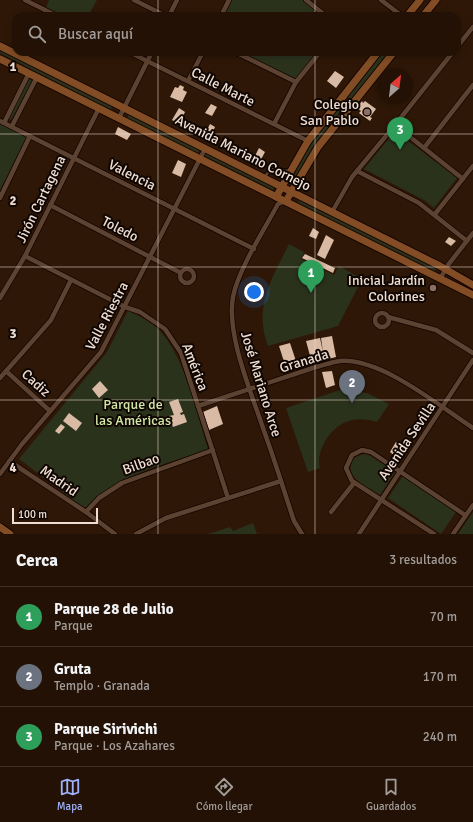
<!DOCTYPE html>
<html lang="es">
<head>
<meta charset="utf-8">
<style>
	:root { --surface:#221104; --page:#2e1f13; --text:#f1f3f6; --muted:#a29d9a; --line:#3f3126; --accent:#9fb3fd }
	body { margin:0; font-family:Signika,sans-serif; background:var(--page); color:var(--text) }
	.compass { position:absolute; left:377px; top:68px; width:36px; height:36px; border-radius:50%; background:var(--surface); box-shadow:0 2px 6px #0003; rotate:28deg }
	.scale { position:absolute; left:12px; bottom:10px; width:86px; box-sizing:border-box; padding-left:4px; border:2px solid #efded4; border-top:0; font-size:11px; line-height:14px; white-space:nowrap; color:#efded4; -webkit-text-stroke:3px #0f0602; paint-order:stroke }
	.you { position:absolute; left:254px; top:292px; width:14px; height:14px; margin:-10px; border:3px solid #fff; border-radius:50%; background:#1a73e8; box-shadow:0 0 0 6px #1a73e833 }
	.badge { display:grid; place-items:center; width:26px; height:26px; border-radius:50%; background:var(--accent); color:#fff; font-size:13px; font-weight:700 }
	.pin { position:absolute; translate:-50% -33px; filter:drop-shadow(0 1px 2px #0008) }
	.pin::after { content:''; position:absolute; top:21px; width:14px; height:12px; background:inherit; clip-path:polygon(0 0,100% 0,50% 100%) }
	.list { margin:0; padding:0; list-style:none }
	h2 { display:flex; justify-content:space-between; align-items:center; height:52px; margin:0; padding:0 16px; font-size:17px }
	h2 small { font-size:13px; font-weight:400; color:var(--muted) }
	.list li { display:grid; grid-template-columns:26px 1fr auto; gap:12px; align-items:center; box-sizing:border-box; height:60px; padding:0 16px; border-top:1px solid var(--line) }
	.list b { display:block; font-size:15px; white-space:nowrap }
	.list p { margin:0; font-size:13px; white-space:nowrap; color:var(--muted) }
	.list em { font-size:13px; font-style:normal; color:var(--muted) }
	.icon { flex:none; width:22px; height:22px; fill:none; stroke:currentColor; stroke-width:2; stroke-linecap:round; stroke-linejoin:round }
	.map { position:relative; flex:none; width:473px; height:534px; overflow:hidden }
	.search { position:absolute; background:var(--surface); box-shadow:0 2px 6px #0003; left:12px; right:12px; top:12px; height:44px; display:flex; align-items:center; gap:10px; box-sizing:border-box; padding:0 14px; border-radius:12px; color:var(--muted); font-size:15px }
	.sheet { height:232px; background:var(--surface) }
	nav { display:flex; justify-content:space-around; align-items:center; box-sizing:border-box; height:56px; border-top:1px solid var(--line); background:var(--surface); font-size:11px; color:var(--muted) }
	nav a { display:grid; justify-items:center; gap:2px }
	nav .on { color:var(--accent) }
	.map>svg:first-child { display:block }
</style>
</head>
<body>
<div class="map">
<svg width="473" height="534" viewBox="0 0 473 534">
	<rect width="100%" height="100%" fill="#2e1706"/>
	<g fill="#2b321c">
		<path d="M49 0H97L88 16H57L45 10Z"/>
		<path d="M229 0H306L326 16H221Z"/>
		<path d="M0 47 114 104 111 109 95 102 0 53Z"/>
		<path d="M235 52H320L296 82Z"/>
		<path d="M383 52H391L293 186 287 183 310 143Z"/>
		<path d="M29 78 32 81 11 120 8 118Z"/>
		<path d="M130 113 200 147 198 154 127 118Z"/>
		<path d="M0 124 27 137 0 190Z"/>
		<path d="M395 131 457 178 434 208 424 200 364 169Z"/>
		<path d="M207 151 275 185 273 190 205 156Z"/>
		<path d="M300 197 430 264 436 269 434 273 298 203Z"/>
		<path d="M289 244 304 252 301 259 334 275 339 266 362 279 338 326 268 346C253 306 272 279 289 244Z"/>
		<path d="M128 311C137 315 147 319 155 326 184 352 196 411 208 449L205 451C162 465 120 474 86 507H83L19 459 107 352Z"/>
		<path d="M343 389 367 393 389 404 377 422C366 419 356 418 346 422 330 428 315 452 320 468L308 472 286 408Z"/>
		<path d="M365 454 371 456 395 472 380 495C370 488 344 478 352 462 354 457 359 455 365 454Z"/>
		<path d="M403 476 456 512 441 534 388 498Z"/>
		<path d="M473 512V534H458Z"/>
		<path d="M253 523 257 534H208L230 527 233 531Z"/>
	</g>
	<g fill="#d9bba5">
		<path d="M335 71 344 77 336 88 327 81Z"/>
		<path d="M180 85 184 87 183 90 187 92 182 102 170 97 175 87 178 88Z"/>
		<path d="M362 101 363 103 365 101 376 109 370 117 372 118 370 121 359 113 361 111 357 108Z"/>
		<path d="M211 104 217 107 212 116 205 113Z"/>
		<path d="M179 108 185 112 179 124 172 120Z"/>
		<path d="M210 124 215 127 209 140 203 138Z"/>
		<path d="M118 127 131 134 127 140 115 134Z"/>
		<path d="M259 148 265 152 258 165 252 162Z"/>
		<path d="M178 160 186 164 181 177 172 173Z"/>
		<path d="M313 228 319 232 316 239 309 236Z"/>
		<path d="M326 235 334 240 325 259 317 255Z"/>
		<path d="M449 237 456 241 451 246 445 242Z"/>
		<path d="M305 254 335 268 333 273 302 258Z"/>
		<path d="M332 336 336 357 312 363 306 341 320 338 323 352 321 338Z"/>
		<path d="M290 343 298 367 287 371 279 346Z"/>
		<path d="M332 371 335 385 326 388 322 372Z"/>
		<path d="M100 381 108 390 99 398 92 389Z"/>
		<path d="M178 399 183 412 180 413 181 415 184 414 187 422 173 427 169 416 174 415 169 402Z"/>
		<path d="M217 406 223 424 209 430 203 412Z"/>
		<path d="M69 413 82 423 76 431 63 421Z"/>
		<path d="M61 424 65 427 59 434 55 431Z"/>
		<path d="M396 442 402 447 396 457 390 452Z"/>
	</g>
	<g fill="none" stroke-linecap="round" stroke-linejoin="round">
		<defs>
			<g id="lane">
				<path d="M279 170 289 171"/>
				<path d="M264 178 269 171 274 169"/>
			</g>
			<g id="street">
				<path d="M25 0 57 16"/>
				<path d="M134 0 166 16"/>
				<path d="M306 0 326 16"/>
				<path d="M381 0 402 16"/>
				<path d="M169 16 177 0"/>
				<path d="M221 16 229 0"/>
				<path d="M457 47 473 27"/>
				<path d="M129 52 308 141"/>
				<path d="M235 52 296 82"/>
				<path d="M188 81 203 52"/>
				<path d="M119 118 152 52"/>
				<path d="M0 121 254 249"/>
				<path d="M4 123 29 73"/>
				<path d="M274 124 296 82 320 52"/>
				<path d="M395 125 463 179"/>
				<path d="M12 126 37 77"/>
				<path d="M424 148 473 85"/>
				<path d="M357 171 419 203 467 241"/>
				<path d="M0 198 30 136"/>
				<path d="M286 201 278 204C264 230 238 270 233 297 226 335 252 394 264 431 275 461 284 491 294 521L302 534"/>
				<path d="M50 205 181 273"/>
				<path d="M332 212 352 177 395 125 453 52"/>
				<path d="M435 214 473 166"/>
				<path d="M25 256 125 307 140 312 165 329 181 353 228 498"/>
				<circle cx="187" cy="276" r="7"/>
				<path d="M440 279 448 265 473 233"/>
				<path d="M0 298 25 256 99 108"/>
				<circle cx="382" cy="320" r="7"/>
				<path d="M388 317 436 330 473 353"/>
				<path d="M6 371 50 411"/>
				<path d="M0 378 51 320 71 280"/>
				<path d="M198 406 313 368C322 366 331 362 340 361 382 358 439 406 473 428"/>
				<path d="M9 461 86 512 115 534"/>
				<path d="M0 474 22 444 101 352 205 149"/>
				<path d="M86 512 99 498 122 483 213 450"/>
				<path d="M331 512 354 483"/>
				<path d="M136 534 166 518 281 481"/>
				<path d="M359 534 473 360"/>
				<path d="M434 534 352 481 346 468 352 455 362 450 371 452 465 515"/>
				<path d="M453 534 473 505"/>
			</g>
			<g id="secondary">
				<path d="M407 16 420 0"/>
				<path d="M423 16 436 0"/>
				<path d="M0 46 440 266 473 285"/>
				<path d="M0 59 473 295"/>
				<path d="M276 197 308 141 378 52"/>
				<path d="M286 201 318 147 394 52"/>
				<path d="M0 527 10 534"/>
			</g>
		</defs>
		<use href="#lane" stroke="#150300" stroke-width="4.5"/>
		<use href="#street" stroke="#150300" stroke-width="6"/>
		<use href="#secondary" stroke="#150300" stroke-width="9"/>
		<use href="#lane" stroke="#5c4231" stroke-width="2.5"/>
		<use href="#street" stroke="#5c4231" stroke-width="4.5"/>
		<use href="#secondary" stroke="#824d25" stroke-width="7"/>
	</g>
	<path fill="none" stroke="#efded4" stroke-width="1" stroke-opacity="0.55" d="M158 0V16M315 0V16M158 52V534M315 52V534M0 134H473M0 267H473M0 400H473"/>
	<g fill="#8d6e63" stroke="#0f0602" stroke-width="1.5">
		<circle cx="367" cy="112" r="4"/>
		<circle cx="433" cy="288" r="4"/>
	</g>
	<g text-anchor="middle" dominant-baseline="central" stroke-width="4" stroke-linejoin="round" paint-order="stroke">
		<g font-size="14" fill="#efded4" stroke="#0f0602">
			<text transform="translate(223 87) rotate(27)">Calle Marte</text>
			<text transform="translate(243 153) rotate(27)">Avenida Mariano Cornejo</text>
			<text transform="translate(132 175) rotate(27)">Valencia</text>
			<text transform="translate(41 199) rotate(-64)">Jirón Cartagena</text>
			<text transform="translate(120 229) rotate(27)">Toledo</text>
			<text transform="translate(107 316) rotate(-62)">Valle Riestra</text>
			<text transform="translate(304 361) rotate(-17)">Granada</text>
			<text transform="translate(195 367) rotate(69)">América</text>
			<text transform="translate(36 383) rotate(42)">Cadiz</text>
			<text transform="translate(261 384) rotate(73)">José Mariano Arce</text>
			<text transform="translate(407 441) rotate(-56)">Avenida Sevilla</text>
			<text transform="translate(141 464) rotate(-20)">Bilbao</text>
			<text transform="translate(59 481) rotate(35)">Madrid</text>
		</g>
		<g font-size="14" fill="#efded4" stroke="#0f0602" text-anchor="end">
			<text x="359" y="104">Colegio<tspan x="359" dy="16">San Pablo</tspan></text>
			<text x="425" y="280">Inicial Jardín<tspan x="425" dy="16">Colorines</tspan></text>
		</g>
		<g font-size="14" fill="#d1e7a5" stroke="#0f0602">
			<text x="133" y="404">Parque de<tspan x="133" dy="16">las Américas</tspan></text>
		</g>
	</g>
	<g font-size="13" text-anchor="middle" font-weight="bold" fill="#efded4" stroke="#0f0602" stroke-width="4" stroke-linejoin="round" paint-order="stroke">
		<text x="13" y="71">1</text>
		<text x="13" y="205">2</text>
		<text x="13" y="338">3</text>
		<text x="13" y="472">4</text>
	</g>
</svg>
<svg class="compass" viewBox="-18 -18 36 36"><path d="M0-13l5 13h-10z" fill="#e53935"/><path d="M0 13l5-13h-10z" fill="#a29d9a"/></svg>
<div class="scale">100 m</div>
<div class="you"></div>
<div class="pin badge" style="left:311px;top:293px;background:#2e9e5b">1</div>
<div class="pin badge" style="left:352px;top:403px;background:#6b7280">2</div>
<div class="pin badge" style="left:400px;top:150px;background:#2e9e5b">3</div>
<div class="search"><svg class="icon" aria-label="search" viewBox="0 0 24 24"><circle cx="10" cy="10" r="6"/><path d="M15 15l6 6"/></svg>Buscar aquí</div>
</div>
<section class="sheet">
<h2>Cerca<small>3 resultados</small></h2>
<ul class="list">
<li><span class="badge" style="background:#2e9e5b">1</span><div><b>Parque 28 de Julio</b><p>Parque</p></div><em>70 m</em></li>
<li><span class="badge" style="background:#6b7280">2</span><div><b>Gruta</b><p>Templo · Granada</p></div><em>170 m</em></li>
<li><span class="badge" style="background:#2e9e5b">3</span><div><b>Parque Sirivichi</b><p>Parque · Los Azahares</p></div><em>240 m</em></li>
</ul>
</section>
<nav>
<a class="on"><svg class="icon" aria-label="map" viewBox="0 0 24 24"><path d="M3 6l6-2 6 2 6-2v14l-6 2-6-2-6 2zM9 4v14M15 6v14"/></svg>Mapa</a>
<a><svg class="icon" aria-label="directions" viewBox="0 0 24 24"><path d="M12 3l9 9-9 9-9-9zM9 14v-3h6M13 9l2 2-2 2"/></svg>Cómo llegar</a>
<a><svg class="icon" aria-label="saved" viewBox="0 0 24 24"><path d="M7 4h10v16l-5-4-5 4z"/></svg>Guardados</a>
</nav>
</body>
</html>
